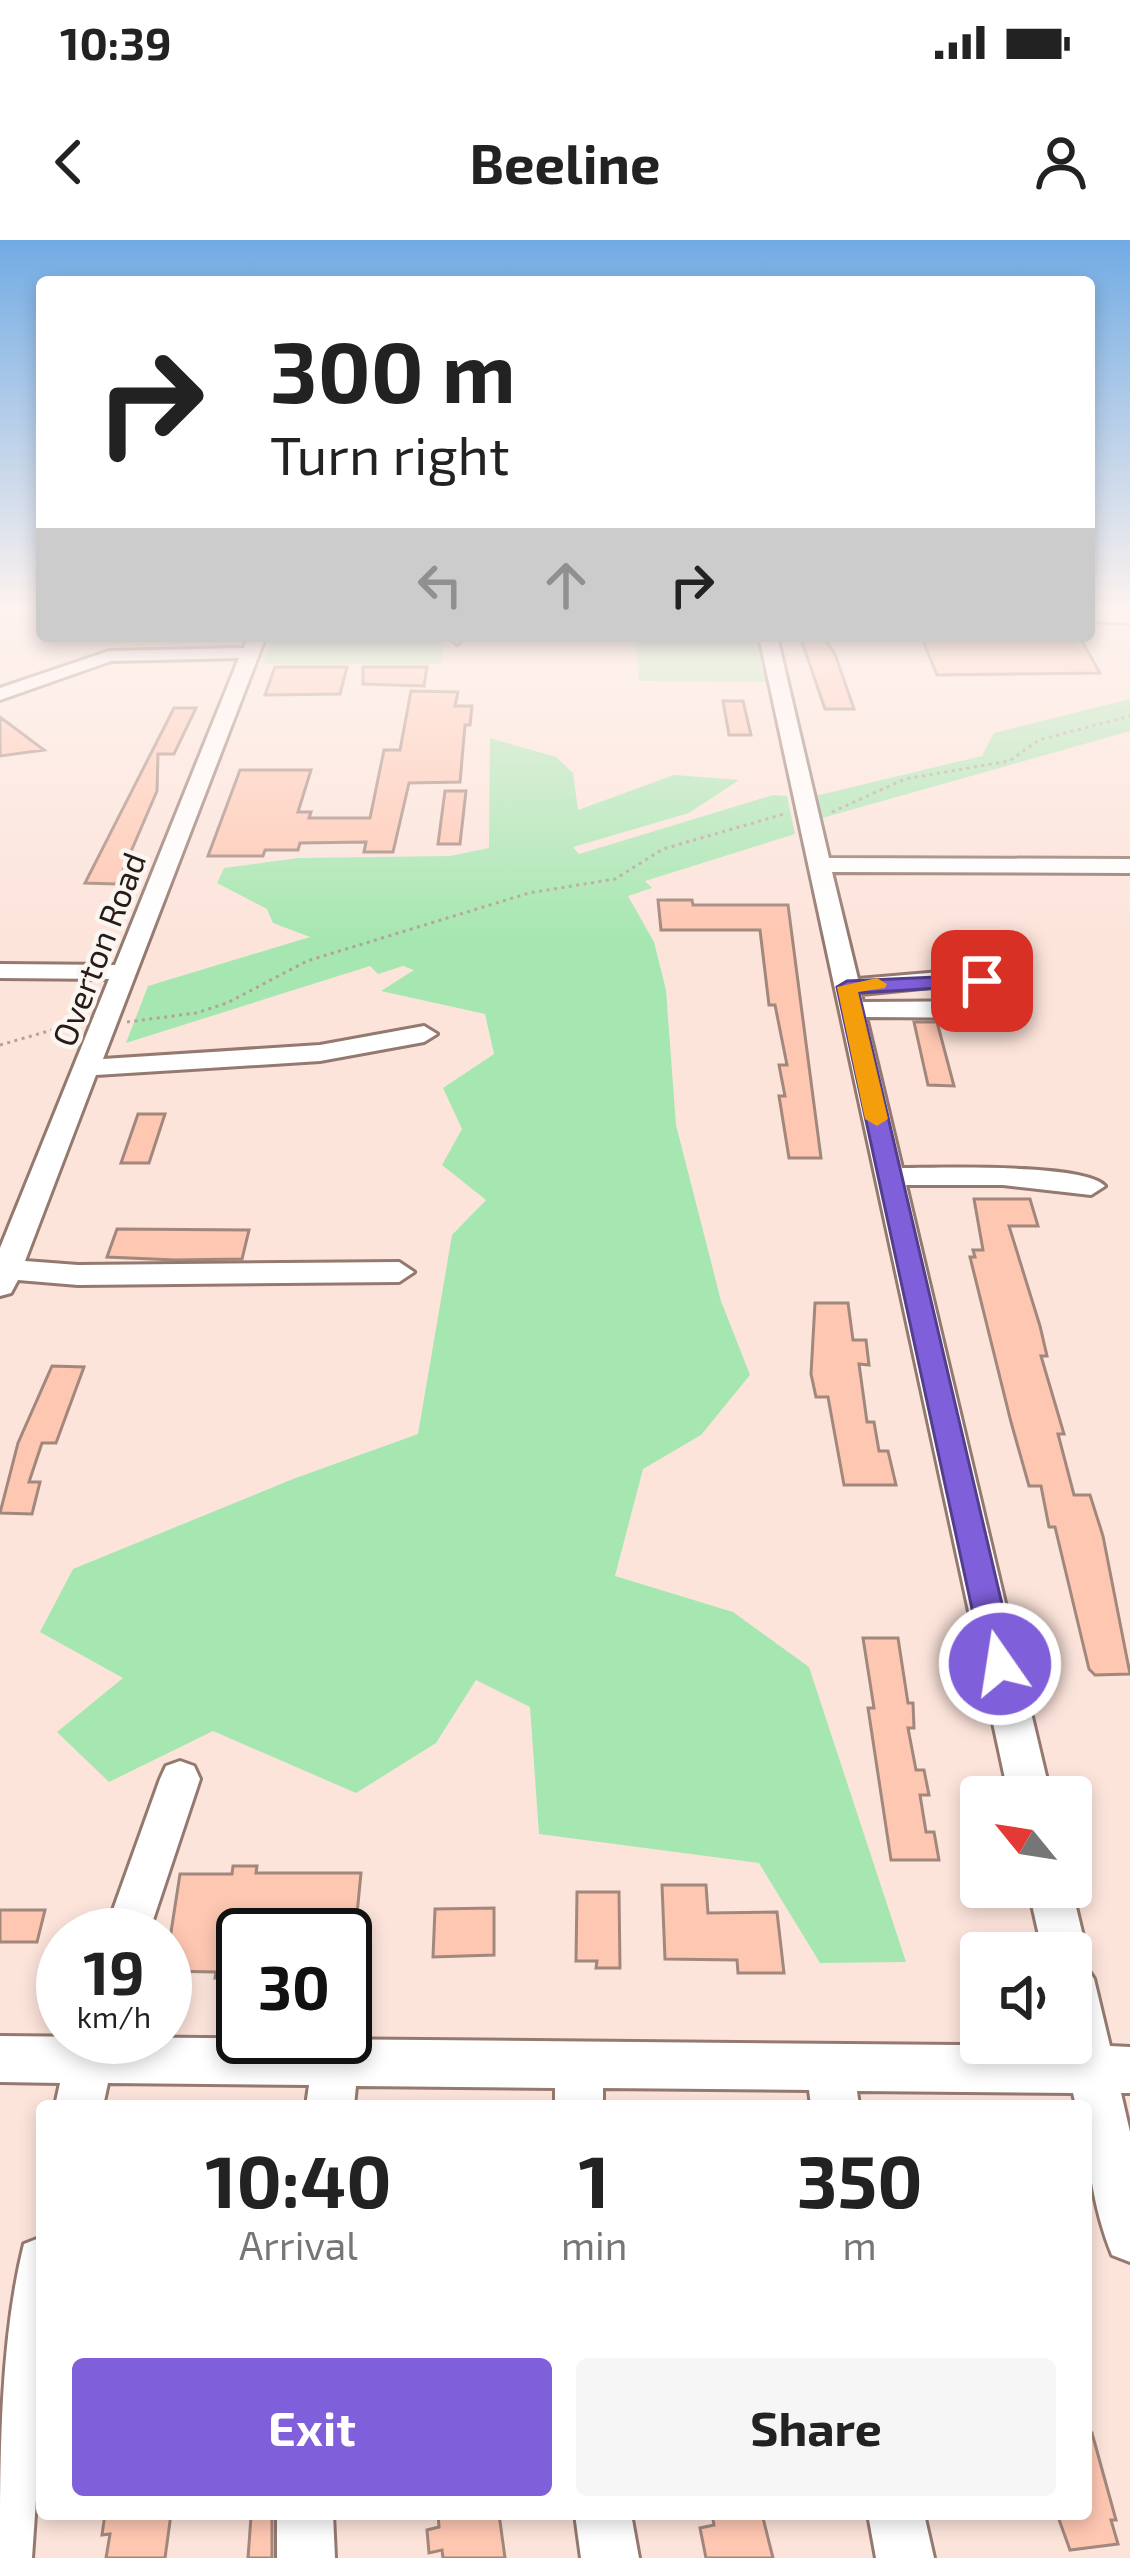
<!DOCTYPE html>
<style>
body{margin:0;font-family:"Exo 2",sans-serif;background:#f6f6f6;color:#222;height:100vh;display:flex;flex-direction:column;font-size:45px;white-space:nowrap}
*{box-sizing:border-box;margin:0}
p{font-size:39px;color:#767676}
.icon{flex:none;width:66px;height:66px;fill:none;stroke:currentColor;stroke-width:2;stroke-linecap:round;stroke-linejoin:round}
.map{position:relative;flex:1;overflow:hidden}
.panel{position:absolute;left:36px;top:1860px;width:1056px;height:420px;display:flex;flex-direction:column;background:#fff;border-radius:12px;box-shadow:0 6px 18px #0003}
.panel>*{flex:none}
.guide{position:absolute;left:36px;top:36px;width:1059px;height:366px;border-radius:12px;box-shadow:0 6px 18px #0003;background:#fff;color:#222;overflow:hidden}
.needle{width:78px;rotate:300deg}
.controls{position:absolute;left:960px;top:1536px;display:grid;gap:24px}
.controls a{display:grid;place-items:center;width:132px;height:132px;border-radius:12px;background:#fff;box-shadow:0 6px 18px #0003;font-size:60px}
.speed{position:absolute;left:36px;top:1668px;display:flex;gap:24px;font-size:60px;font-weight:700;text-align:center}
.speed>*{display:grid;place-content:center;width:156px;height:156px;border-radius:50%;background:#fff;box-shadow:0 6px 18px #0003;line-height:1}
.speed small{font-size:30px;font-weight:400}
.speed .limit{border:6px solid #111;border-radius:18px;background:#fff;color:#111}
.pin{position:absolute;display:grid;place-items:center;width:102px;height:102px;color:#fff;margin:-51px;border-radius:24px;box-shadow:0 6px 18px #0006}
.me{position:absolute;width:132px;margin:-66px;rotate:347deg;stroke-linejoin:round;filter:drop-shadow(0 0 9px #0008)}
.turn{display:flex;align-items:center;gap:42px;height:252px;padding:0 36px;font-size:54px}
.turn .icon{width:156px;height:156px;stroke-width:2.5}
.turn b{display:block;font-size:84px;line-height:102px}
.lanes{display:flex;align-items:center;height:114px;padding:0 36px;background:#0003;justify-content:center;gap:60px;direction:ltr}
.lanes .off{opacity:.35}
.eta{display:flex;justify-content:space-evenly;align-items:center;height:204px;text-align:center}
.eta b{font-size:72px;font-weight:700;line-height:84px}
.action{display:flex;gap:24px;margin-top:auto;padding:24px 36px}
.action a{flex:1;height:138px;border-radius:12px;background:#805fda;color:#fff;font-size:48px;font-weight:700;line-height:138px;text-align:center}
.action a+a{background:#f6f6f6;color:#222}
.status{display:flex;justify-content:space-between;align-items:center;height:84px;padding:0 60px;background:#fff;direction:ltr}
.status svg{height:33px;fill:currentColor}
header{display:flex;justify-content:space-between;align-items:center;height:156px;padding:0 36px;background:#fff;font-size:54px;font-weight:700}
.map>svg:first-child{display:block}
</style>
<div class="status"><b>10:39</b><svg viewBox="0 0 49 12"><path d="M0 12V9h3v3zM5 12V6h3v6zM10 12V3h3v9zM15 12V0h3v12zM26 1h20v11H26zM47 4h2v5h-2z"/></svg></div>
<header><svg class="icon" aria-label="back" viewBox="0 0 24 24"><path d="M15 5l-7 7 7 7"/></svg>Beeline<svg class="icon" aria-label="person" viewBox="0 0 24 24"><circle cx="12" cy="8" r="4"/><path d="M4 21q1-7 8-7t8 7"/></svg></header>
<div class="map">
<svg width="1130" height="2318" viewBox="0 0 1130 2318">
<rect width="100%" height="100%" fill="#fce4db"/>
<path fill="#a6e7b1" d="M273 396H446L441 424H263Z
M635 396H762L771 442 639 441Z
M1130 459V491L815 580 811 557 982 516 994 493Z
M490 498 556 517 573 533 578 570 674 535 739 540 689 573 573 607 579 614 773 555 787 556 795 594 645 641 652 648 628 656 654 702 666 750 676 885 721 1061 750 1135 701 1195 643 1229 615 1336 733 1372 809 1427 906 1722 820 1723 759 1623 539 1594 530 1467 476 1440 436 1503 356 1553 213 1491 109 1542 57 1492 123 1438 40 1392 73 1329 293 1239 418 1194 452 995 486 960 442 925 462 889 443 848 494 814 485 774 381 751 414 730 403 726 378 734 370 726 126 803 148 746 310 697 273 683 267 669 217 643 224 628 298 618 450 616 489 608Z"/>
<path fill="#fec7b2" stroke="#a2877d" stroke-width="3" d="M800 396H823L835 414 854 469H825Z
M921 396H1079L1100 433 937 435Z
M275 427H347L340 454 265 455Z
M363 427H427L424 446 363 444Z
M411 451 458 452 455 466H472L470 485H465L460 542 409 543 393 612H364L366 602 300 603 298 610H265L263 616H208L240 530H311L298 572H311L309 578H370L384 510H400Z
M723 461H743L751 495H729Z
M174 468H196L174 514H158L157 551 120 637 116 644 85 643Z
M0 477 44 510 0 516Z
M445 551H466L460 604H438Z
M658 660H692L693 665H788L821 918H789L779 856H785L779 825H787L775 765H769L760 690H661Z
M914 782H937L954 846 928 845Z
M138 874H165L149 923H121Z
M974 959H1030L1038 986H1009L1040 1086 1047 1116H1041L1064 1194H1058L1074 1255H1090L1103 1296 1130 1434 1095 1435 1089 1429 1055 1287H1049L1041 1246H1029L1011 1182 970 1017H975L973 1010H983Z
M117 989 249 990 242 1019 175 1020 107 1017Z
M815 1063H848L853 1100H866L869 1125 859 1124 867 1182H874L879 1211H888L896 1245H844L828 1157H816L811 1134Z
M52 1126 84 1127 56 1203H42L29 1242H40L32 1274 0 1273 18 1203Z
M863 1398H898L908 1463H913L914 1488H908L916 1530H924L929 1555H920L926 1592H934L939 1620H891L868 1468H874Z
M233 1626H257L256 1633H361L355 1695H243L241 1738H215L216 1732 165 1731 180 1634H232Z
M662 1645H706L708 1673 777 1672 784 1733H738L737 1720 665 1719Z
M577 1652H619L620 1728H596L597 1721H576Z
M494 1668V1715L433 1717 435 1669Z
M0 1670H45L37 1702H0Z
M1092 2193 1116 2280H1111L1118 2304 1070 2310 1057 2274H1086V2194Z
M105 2274H171L165 2318H106L110 2294 102 2295Z
M438 2274H499L505 2318H443L442 2310 429 2313 427 2290 439 2287Z
M712 2274H762L773 2318H706L700 2288 714 2285Z
M272 2276V2318H248L251 2277Z"/>
<g fill="none" stroke-linecap="round" stroke-linejoin="round">
<defs>
<path id="minor" d="M1089 373H1130V383L1089 381Z
M248 396H266L103 819 320 805 424 786 437 794 424 802 320 821 96 835 25 1021 78 1025 399 1022 414 1032 399 1042 78 1045 18 1040 11 1053 0 1056V1008L109 739 0 738V724L115 725 239 418 111 421 0 460V448L109 411 244 408Z
M449 396H467L457 404Z
M759 396H777L829 618 1130 619V633L832 632 858 739 952 731 993 736 1020 746 1026 762 1015 776 1006 778 866 777 902 928C939 928 1084 923 1105 946L1091 955 1003 945H906L1051 1557H1009ZM952 745 1000 755 1001 761 863 762 861 754Z
M180 1521 194 1526 200 1539 148 1695H104L160 1539 166 1526Z
M1071 1646 1087 1713 1083 1722 1094 1739 1110 1806 1130 1807V1853H1121L1130 1892V2022L1112 2015C1093 1968 1086 1916 1086 1866H1076L1073 1853 857 1851 859 1866H811L809 1850 603 1848V1866H555V1848L356 1846 354 1866H306L309 1845 108 1843 103 1866H55L60 1843 0 1842V1796L1063 1806 1071 1803V1713H1043L1028 1647Z
M42 1997V2173L32 2318H0C0 2217 0 2100 24 2004Z
M277 2274H333L335 2318H277Z
M575 2274H631L639 2318H581Z
M868 2274H924L934 2318H876Z"/>
</defs>
<use href="#minor" stroke="#94796f" stroke-width="6"/>
<path stroke="#b4a199" stroke-width="3" stroke-dasharray="3 4.5" stroke-linecap="butt" d="M832 572 905 539 1009 521 1039 500 1130 476
M127 782 196 773 227 763 307 721 529 653 615 639 663 609 784 574
M0 805 80 782"/>
<use href="#minor" fill="#fff" fill-rule="evenodd"/>
</g>
<linearGradient id="sky" x2="0" y2="1"><stop stop-color="#71abe4"/><stop offset="0.53" stop-color="#fef3ef"/><stop offset="1" stop-color="#fef3ef" stop-opacity="0"/></linearGradient>
<rect width="1130" height="698" fill="url(#sky)"/>
<path fill="#805fda" stroke="#533e8e" stroke-width="3" d="M982 735 992 741 989 745 859 753 1016 1424 1011 1433 1000 1437 988 1433 984 1424 837 747 847 741Z"/>
<path fill="#f59e0b" d="M877 738 887 744 885 748 858 752 888 879 877 886 865 879 837 747Z"/>
<g text-anchor="middle" dominant-baseline="central" stroke-width="9" stroke-linejoin="round" paint-order="stroke">
<g font-size="33" fill="#261b17" stroke="#fcf6f3">
<text transform="translate(98 709) rotate(-69)">Overton Road</text>
</g>
</g>
</svg>
<div class="controls">
<a><svg class="needle" viewBox="-14 -14 28 28"><path d="M0-13l5 13h-10z" fill="#e53935"/><path d="M0 13l5-13h-10z" fill="#767676"/></svg></a>
<a><svg class="icon" aria-label="sound" viewBox="0 0 24 24"><path d="M4 9h4l5-4v14l-5-4H4zM17 9q2 3 0 6"/></svg></a>
</div>
<div class="speed"><div>19<small>km/h</small></div><div class="limit">30</div></div>
<div class="pin" style="left:982px;top:741px;background:#d93025"><svg class="icon" aria-label="arrive" viewBox="0 0 24 24"><path d="M6 21V4h12l-3 4 3 4H6"/></svg></div>
<svg class="me" style="left:1000px;top:1424px" viewBox="-20 -20 40 40"><circle r="17" fill="#805fda" stroke="#fff" stroke-width="3"/><path d="M0-11L8 9 0 5-8 9z" fill="#fff"/></svg>
<div class="guide">
<div class="turn"><svg class="icon" aria-label="right" viewBox="0 0 24 24"><path d="M7 20v-9h11M14 6l5 5-5 5"/></svg><div><b>300 m</b>Turn right</div></div>
<div class="lanes"><svg class="icon off" aria-label="left" viewBox="0 0 24 24"><path d="M17 20v-9H6M10 6l-5 5 5 5"/></svg><svg class="icon off" aria-label="ahead" viewBox="0 0 24 24"><path d="M12 20V5M6 11l6-6 6 6"/></svg><svg class="icon" aria-label="right" viewBox="0 0 24 24"><path d="M7 20v-9h11M14 6l5 5-5 5"/></svg></div>
</div>
<section class="panel">
<div class="eta">
<div><b>10:40</b><p>Arrival</p></div>
<div><b>1</b><p>min</p></div>
<div><b>350</b><p>m</p></div>
</div>
<div class="action"><a>Exit</a><a>Share</a></div>
</section>
</div>
